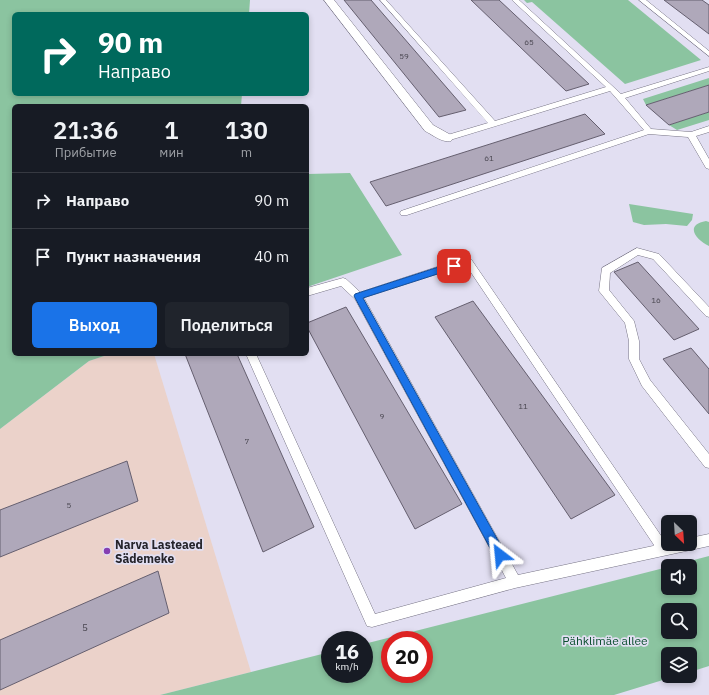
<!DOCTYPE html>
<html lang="ru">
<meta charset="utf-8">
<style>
body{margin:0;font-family:"IBM Plex Sans",sans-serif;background:#20242c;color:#f1f3f6;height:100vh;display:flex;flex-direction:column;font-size:15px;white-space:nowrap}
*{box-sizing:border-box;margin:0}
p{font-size:13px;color:#9ea1a6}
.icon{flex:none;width:22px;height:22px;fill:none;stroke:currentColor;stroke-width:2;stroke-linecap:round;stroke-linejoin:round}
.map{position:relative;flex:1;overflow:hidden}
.side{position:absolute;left:12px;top:104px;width:297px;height:252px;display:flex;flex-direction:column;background:#171b24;border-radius:6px;box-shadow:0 2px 6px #0003}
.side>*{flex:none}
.hud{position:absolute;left:12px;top:12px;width:297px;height:84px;border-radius:6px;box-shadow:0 2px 6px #0003;background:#00695c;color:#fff;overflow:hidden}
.needle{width:26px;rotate:155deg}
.tools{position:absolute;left:661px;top:515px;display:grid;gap:8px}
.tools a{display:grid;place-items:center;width:36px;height:36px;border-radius:6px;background:#171b24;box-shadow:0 2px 6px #0003;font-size:20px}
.speed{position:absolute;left:321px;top:631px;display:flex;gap:8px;font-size:20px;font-weight:700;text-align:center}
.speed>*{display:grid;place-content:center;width:52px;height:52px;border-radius:50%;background:#171b24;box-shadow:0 2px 6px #0003;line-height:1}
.speed small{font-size:10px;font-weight:400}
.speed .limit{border:6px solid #d22;background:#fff;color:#111}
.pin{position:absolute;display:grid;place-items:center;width:34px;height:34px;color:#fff;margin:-17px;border-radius:8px;box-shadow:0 2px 6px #0006}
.me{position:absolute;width:44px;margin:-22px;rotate:331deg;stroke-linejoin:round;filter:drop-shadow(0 0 3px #0008)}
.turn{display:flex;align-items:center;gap:14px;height:84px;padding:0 20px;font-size:18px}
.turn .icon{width:52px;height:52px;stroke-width:2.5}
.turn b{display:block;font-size:28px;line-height:34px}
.eta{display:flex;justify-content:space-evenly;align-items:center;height:68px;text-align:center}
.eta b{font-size:24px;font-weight:600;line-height:28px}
.primary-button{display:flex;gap:8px;margin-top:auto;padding:8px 20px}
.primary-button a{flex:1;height:46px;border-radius:6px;background:#1a73e8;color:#fff;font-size:16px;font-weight:600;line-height:46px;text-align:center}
.primary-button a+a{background:#20242c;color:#f1f3f6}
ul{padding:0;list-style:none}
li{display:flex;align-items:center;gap:12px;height:56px;padding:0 20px;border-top:1px solid #363941}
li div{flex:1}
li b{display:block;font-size:15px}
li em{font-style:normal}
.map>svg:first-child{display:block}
</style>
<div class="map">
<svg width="709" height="695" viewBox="0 0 709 695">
<rect width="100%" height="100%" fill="#e2dff2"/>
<path fill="#ebd2ca" d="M110 354H154L251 672 160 695H0V429L89 361Z"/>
<path fill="#8bc4a0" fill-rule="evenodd" d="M0 0H250L249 14H14V94H242L241 106H14V354H110L89 361 0 429Z
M524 0H628L701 60 625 84 532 2 527 3Z
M709 78V85L646 105 643 99Z
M709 112V120L677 130 669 125Z
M350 173 402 255 307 287V174Z
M629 204 693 214 692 220 687 226 666 224 644 225 633 222Z
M706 221 709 222V246C696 240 684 225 706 221Z
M709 556V666L690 672V654H668V676H676L614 695H160L330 652V674H364V644L668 567V588H690V566H671ZM668 610H690V632H668ZM390 640H424V674H390Z"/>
<path fill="#afa8ba" stroke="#655f6f" d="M344 0H371L466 110 439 117Z
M471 0H499L589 84 566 91Z
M664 0H702L709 5V34Z
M709 85V112L669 125 646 105Z
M585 114 605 134 386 206 370 182Z
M638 262 699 329 674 340 614 272Z
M473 301 615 495 571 519 435 317Z
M346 307 462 504 415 529 307 327V323Z
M691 348 709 369V414L663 359Z
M185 354H237L314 527 263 552Z
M127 461 138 501 0 557V510Z
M158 571 169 613 0 690V640Z"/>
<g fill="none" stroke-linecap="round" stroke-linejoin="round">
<defs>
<path id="service" d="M380 0H386L495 121 606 87 512 0H519L621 94 709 67V71L625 98 651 129 691 132 709 126V132L696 136 709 159V169L706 168 688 137 649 134 407 215H401L400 213 401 211 644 130 610 91 450 140H444V136L488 123Z
M639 0H646L709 51V56Z
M637 248 659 254 709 307V317L706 316 653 259 638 255 610 273 609 290 634 321 639 341V359L650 380 709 454V468L705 467 642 386 629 359V341L625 323 599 291 602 268Z
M468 257 471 259 666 543 690 544V538L709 534V546L515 588 372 627 367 626 246 354H256L375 614 506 578 355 299 341 286 307 296V288L343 278 346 279 360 292ZM466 265 654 545 653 546 518 575 364 298Z"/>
<path id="pedestrian" d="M324 0H334L433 125 451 135 453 138 451 141C442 143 433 135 425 131Z"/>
</defs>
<use href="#service" stroke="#777485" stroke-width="1"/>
<use href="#pedestrian" stroke="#777485" stroke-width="1"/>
<use href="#service" fill="#fff" fill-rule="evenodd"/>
<use href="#pedestrian" fill="#fff" fill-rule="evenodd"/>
</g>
<path fill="#1a73e8" stroke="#114b97" d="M454 262 458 266 456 268 363 298 504 551 505 555 504 559 500 561 496 559 354 296 355 294Z"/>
<circle fill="#853fb2" stroke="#e2dff2" stroke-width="1.5" cx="107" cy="551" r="4"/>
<g text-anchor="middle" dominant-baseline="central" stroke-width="3.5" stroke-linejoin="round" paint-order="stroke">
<g font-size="8" fill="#48454f">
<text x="529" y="42">65</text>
<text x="404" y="56">59</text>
<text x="489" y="158">61</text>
<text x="656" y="300">16</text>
<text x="523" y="406">11</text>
<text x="382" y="416">9</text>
<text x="247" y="441">7</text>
<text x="69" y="505">5</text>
</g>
<g font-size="10" fill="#48454f">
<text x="85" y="627">5</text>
</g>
<g font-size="12" font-weight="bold" fill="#25242b" stroke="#e2dff2" text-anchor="start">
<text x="115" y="544">Narva Lasteaed<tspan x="115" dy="14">Sädemeke</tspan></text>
</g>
<g font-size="12" fill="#094e2d" stroke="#e2dff2">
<text x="605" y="640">Pähklimäe allee</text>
</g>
</g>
</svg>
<div class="tools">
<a><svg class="needle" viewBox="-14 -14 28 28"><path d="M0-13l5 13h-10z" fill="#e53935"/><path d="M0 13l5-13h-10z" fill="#9ea1a6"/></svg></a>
<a><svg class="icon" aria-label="sound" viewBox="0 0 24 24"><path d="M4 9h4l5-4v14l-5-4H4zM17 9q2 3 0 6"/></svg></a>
<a><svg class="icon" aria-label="search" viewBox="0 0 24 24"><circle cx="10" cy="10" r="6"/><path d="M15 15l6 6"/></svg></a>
<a><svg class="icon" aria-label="layers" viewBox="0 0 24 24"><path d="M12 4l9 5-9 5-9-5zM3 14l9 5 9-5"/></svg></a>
</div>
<div class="speed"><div>16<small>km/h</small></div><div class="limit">20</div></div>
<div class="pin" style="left:454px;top:266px;background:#d93025"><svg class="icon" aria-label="arrive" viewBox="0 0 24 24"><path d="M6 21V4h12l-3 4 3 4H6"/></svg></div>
<svg class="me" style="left:500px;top:555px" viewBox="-20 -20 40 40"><path d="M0-17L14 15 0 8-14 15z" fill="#1a73e8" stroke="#fff" stroke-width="4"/></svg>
<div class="hud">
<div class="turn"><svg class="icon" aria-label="right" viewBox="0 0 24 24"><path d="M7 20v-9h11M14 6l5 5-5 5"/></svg><div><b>90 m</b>Направо</div></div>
</div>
<section class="side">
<div class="eta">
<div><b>21:36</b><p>Прибытие</p></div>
<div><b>1</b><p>мин</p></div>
<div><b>130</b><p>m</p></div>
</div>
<ul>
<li><svg class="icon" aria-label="right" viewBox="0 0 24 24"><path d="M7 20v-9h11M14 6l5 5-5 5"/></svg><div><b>Направо</b></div><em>90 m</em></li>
<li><svg class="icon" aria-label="arrive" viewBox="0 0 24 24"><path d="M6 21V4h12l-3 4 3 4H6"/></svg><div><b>Пункт назначения</b></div><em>40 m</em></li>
</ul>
<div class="primary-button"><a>Выход</a><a>Поделиться</a></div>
</section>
</div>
